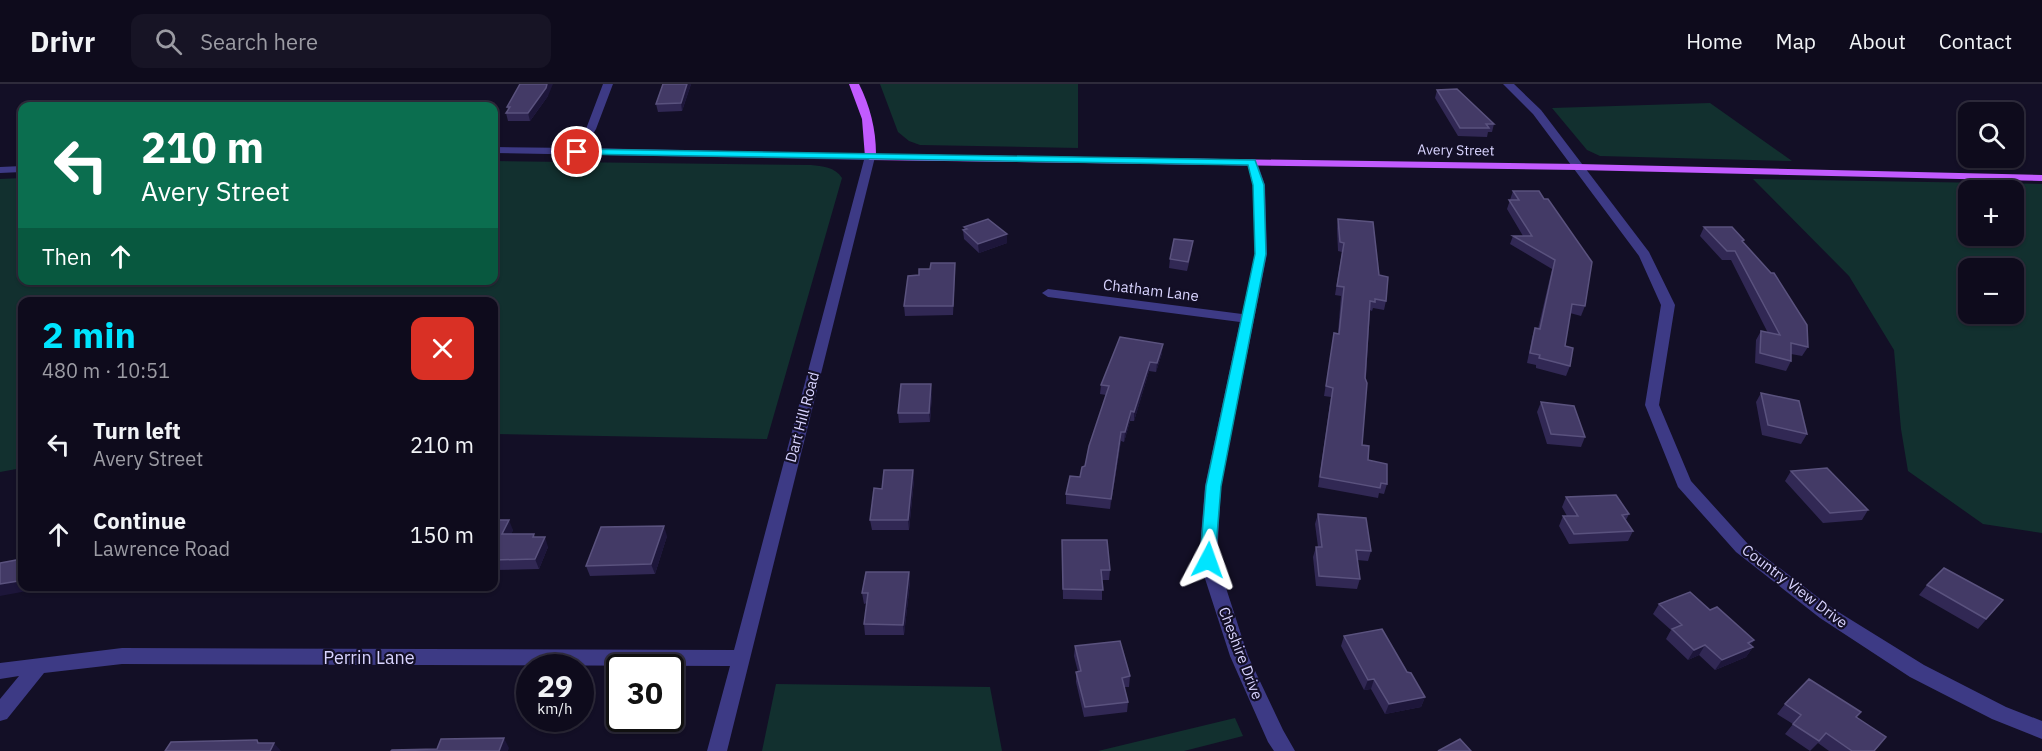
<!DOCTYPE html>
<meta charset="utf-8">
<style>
body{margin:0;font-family:"IBM Plex Sans",sans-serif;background:#171425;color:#f1f3f6;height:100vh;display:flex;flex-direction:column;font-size:22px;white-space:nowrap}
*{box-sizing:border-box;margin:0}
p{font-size:20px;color:#9b9ba3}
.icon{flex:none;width:33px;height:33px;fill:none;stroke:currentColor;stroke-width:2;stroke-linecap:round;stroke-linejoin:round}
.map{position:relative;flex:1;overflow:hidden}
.panel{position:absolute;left:18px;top:213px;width:480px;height:294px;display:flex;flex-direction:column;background:#0e0b1c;border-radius:12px;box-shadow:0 2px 4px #0004,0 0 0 2px #2e2b3b}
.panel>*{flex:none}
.hud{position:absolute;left:18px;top:18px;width:480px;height:183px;border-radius:12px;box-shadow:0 2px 4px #0004,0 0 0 2px #2e2b3b;background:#0b6e4f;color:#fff;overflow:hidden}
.fabs{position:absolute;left:1958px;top:18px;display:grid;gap:12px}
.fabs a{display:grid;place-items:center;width:66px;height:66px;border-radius:12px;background:#0e0b1c;box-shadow:0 2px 4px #0004,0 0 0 2px #2e2b3b;font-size:30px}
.speed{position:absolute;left:516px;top:570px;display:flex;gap:12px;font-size:30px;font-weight:700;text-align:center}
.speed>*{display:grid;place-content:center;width:78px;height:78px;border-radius:50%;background:#0e0b1c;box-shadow:0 2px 4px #0004,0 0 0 2px #2e2b3b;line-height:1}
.speed small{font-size:15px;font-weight:400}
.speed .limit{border:3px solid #111;border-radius:9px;background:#fff;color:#111}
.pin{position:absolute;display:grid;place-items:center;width:51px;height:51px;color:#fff;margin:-26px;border:3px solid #fff;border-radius:50%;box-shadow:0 2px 6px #0007}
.me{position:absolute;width:66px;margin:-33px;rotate:4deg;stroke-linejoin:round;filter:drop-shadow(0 0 4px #0008)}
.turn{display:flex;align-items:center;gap:21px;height:126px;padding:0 24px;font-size:27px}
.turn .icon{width:78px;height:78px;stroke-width:2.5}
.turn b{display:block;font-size:42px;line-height:51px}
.then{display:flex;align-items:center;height:57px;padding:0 24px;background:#0003;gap:12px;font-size:22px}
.round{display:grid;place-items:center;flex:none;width:63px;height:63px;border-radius:12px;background:#171425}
.overview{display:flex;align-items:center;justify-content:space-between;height:102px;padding:0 24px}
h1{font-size:36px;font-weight:800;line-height:45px;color:#00e5ff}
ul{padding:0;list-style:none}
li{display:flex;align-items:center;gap:18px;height:90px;padding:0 24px}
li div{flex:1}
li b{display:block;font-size:22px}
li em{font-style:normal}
header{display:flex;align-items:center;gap:36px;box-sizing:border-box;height:84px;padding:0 30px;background:#0e0b1c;border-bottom:2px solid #2e2b3b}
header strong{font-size:28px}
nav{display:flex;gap:33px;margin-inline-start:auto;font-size:21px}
.search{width:420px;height:54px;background:#171425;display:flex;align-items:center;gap:15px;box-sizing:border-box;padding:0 21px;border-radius:12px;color:#9b9ba3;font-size:22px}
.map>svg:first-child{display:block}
</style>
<header>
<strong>Drivr</strong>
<div class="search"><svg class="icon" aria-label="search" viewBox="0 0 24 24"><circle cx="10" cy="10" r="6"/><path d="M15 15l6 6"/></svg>Search here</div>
<nav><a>Home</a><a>Map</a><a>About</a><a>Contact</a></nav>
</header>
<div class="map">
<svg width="2042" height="667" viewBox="0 0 2042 667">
<rect width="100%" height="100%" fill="#130f26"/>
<path fill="#12302f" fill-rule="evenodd" d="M880 0H1078V64L920 61 909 57 898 48Z
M1710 19 1792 77 1600 72 1587 66 1552 24Z
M494 77 811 81C822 82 835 83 842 94L767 355 494 350V218H22V384L0 388V95L22 94V196H494Z
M1753 95 2042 100V449L1983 440 1908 387 1901 345 1894 266 1849 192ZM1968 106H2013V152H1968ZM1968 184H2013V230H1968Z
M776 600 990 603 1002 667H762Z
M1235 634 1243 652 1184 667H1098Z"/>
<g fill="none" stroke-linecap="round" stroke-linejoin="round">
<path fill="#3d3a85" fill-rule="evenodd" d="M603 0H613L596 45 584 64 870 70 875 73 727 667H707L730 582 122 580 44 589 7 635 0 637V615L19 592 0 595V579L122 564 734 566 864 76 494 69V63L574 64 586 45Z
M1503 0H1514L1541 26 1649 168 1675 221 1659 321 1691 397 1748 460 1832 524 1924 581 2006 623 2042 637V655L1992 635 1910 593 1820 534 1736 468 1678 403 1645 321 1661 221 1639 172 1533 30Z
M1252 75 1257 78 1265 101 1267 170 1221 402 1217 476 1248 572 1283 646 1295 667H1274L1268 658 1230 572 1199 476 1205 402 1240 238 1048 213 1042 209 1048 205 1242 230 1255 170 1253 101 1247 78Z
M22 82V88L0 89V83Z"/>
<path fill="#c25bff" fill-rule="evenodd" d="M849 0H859C870 22 876 45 876 70L1579 80 2042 91V97L1579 86 870 76 865 73 862 35Z"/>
</g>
<path fill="#312854" d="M691 0 682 27 658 28 656 20Z
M1437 6 1494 40 1492 48H1488L1487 53 1458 52 1435 14Z
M548 12 530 37H508L506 29 508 26 507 23Z
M1513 107 1585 222 1581 232 1570 229 1565 262 1570 282 1566 292 1536 284V281L1527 279 1532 254 1535 244 1538 245 1552 185 1510 160 1513 152H1523L1507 125Z
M1338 135 1379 191 1386 217 1384 226 1373 224 1372 227 1370 226 1362 361 1368 376 1387 400 1384 410 1379 409 1378 414 1318 403 1331 313 1324 312 1334 249H1338L1341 212 1335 211 1342 168 1338 167 1337 144Z
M964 143 1007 150V159L979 169 964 155 963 146H964Z
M1704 143 1742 158 1808 263 1802 272 1791 270V277L1786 287 1755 279 1756 256 1761 247 1768 249 1731 176H1722L1700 152Z
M1192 166 1187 187 1169 184 1170 175Z
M955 188 953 231 905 232 904 222 919 191Z
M1162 269 1156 288 1149 287 1134 337H1130L1124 358 1121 357 1110 425 1066 420V410L1080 393 1085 382 1106 311 1100 310 1101 301Z
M1761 309 1807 350 1801 360 1762 351 1756 318Z
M932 310 930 338 899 339 898 329Z
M1541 318 1585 353 1581 363 1547 360 1537 328Z
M913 386 914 396 909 446H872L870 436Z
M1791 387 1868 426 1862 436 1823 439 1785 397Z
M1566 413 1629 430 1626 436 1633 447 1628 457 1569 460 1559 442 1563 432H1567L1562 423Z
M1318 430 1371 467 1368 477 1357 476 1360 495 1357 505 1316 502 1313 473 1316 463H1318L1315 440Z
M494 436 513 446 511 450 536 453 548 463 539 485 494 486Z
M667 452 655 490 590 492 586 482Z
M1062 456 1110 486 1109 496H1102V516L1063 515Z
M909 488 910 498 904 551H865L864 540 867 519 864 520 862 509Z
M1927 501 2003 516 1978 545 1919 511Z
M1659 520 1710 526 1754 556 1751 561 1753 563 1746 573 1715 586 1699 571 1688 576 1666 555 1671 546 1653 530Z
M1344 552 1407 588 1425 613 1421 623 1385 630 1371 605 1364 606 1341 562Z
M1075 562 1130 592 1129 603H1124L1128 618 1127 628 1084 633 1076 598V588H1078L1074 572Z
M1785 620 1857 633 1874 667H1829L1818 659 1810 667 1785 650 1793 640 1777 630Z"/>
<path fill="#1d163a" d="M547 0H553L548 12 530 37 528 29Z
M687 0H691L682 27 681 19Z
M1007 150V159L979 169 978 160Z
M1163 260 1162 269 1156 288 1157 279Z
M1150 278 1149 287 1134 337V328Z
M931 300 932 310 930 338 929 329Z
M1131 327 1130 337 1124 358 1125 348Z
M1121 348V357L1110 425 1111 415Z
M913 386 914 396 909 446 908 436Z
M509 436 513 446 507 460 502 450Z
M664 442 667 452 655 490 651 480Z
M545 453 548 463 539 485 535 475Z
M909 488 910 498 904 551 903 541Z
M22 489V502H29L27 507 0 512V500Z
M1754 556 1749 565 1753 563 1746 573 1715 586 1722 576 1748 559Z
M1705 561 1699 571 1688 576 1694 566Z
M1374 595 1371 605 1364 606 1368 596Z
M1425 613 1421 623 1385 630 1389 620Z
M504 654 509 664 508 667H499Z
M274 659 281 667H270Z"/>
<path fill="#433a66" stroke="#5a527e" stroke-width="1.5" d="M520 0H547L546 4 528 29H506L510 23H507Z
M663 0H687L681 19 656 20Z
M1457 5 1494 40H1486L1489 44H1460L1437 6Z
M1513 107H1539L1544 115H1548L1592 178 1585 222 1572 220 1565 262 1573 264 1570 282 1539 274 1540 271 1530 269 1535 244 1540 245 1555 176 1513 152H1532L1509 116H1519Z
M988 135 1007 150 978 160 963 146 967 145 964 143Z
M1338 135 1373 138 1379 191 1388 193 1386 217 1375 215V218L1370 217 1365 294 1367 299 1362 361 1369 362 1368 376 1387 380V400L1381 399 1380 404 1320 393 1333 304 1326 302 1334 249 1339 250 1344 203 1337 202 1344 159 1340 158Z
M1704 143H1732L1744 156 1742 157 1771 189H1774L1807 241 1808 263 1791 259V277L1760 269 1761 247 1780 251 1735 167H1727Z
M1174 155 1193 157 1188 178 1170 175Z
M931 179H955L953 222H904L908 192 919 191V185H930Z
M1120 253 1163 260 1157 279 1150 278 1134 328 1131 327 1125 348H1121L1111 415 1066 410 1070 392 1080 393 1082 383 1085 382 1089 362 1109 302 1101 301Z
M901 300H931L929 329H898Z
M1761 309 1799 317 1807 350 1768 341Z
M1541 318 1574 322 1585 353 1551 350Z
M1827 384 1868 426 1830 429 1791 387Z
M884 386H913L908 436H870L874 404 882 405Z
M1616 411 1629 430 1622 431 1633 447 1574 450 1563 432H1578L1566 413Z
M1318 430 1366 434 1371 467 1356 466 1360 495 1319 492 1316 463H1322Z
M494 436H509L502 450H534L533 453H545L535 475 494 476Z
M664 442 651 480 586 482 601 443Z
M1062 456H1107L1110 486H1101L1103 506 1063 505Z
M22 475V489L18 497 0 500V479Z
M1944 484 2003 516 1986 535 1927 501Z
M866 488H909L903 541 864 540 868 509H862Z
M1690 508 1710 526 1717 523 1754 556 1748 559 1753 563 1722 576 1705 561 1694 566 1672 545 1682 541 1659 520Z
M1382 545 1407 588 1411 589 1425 613 1389 620 1374 595 1368 596 1344 552Z
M1120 557 1130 592 1122 594 1128 618 1085 623 1076 588 1081 587 1075 562Z
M1809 595 1861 628 1856 633 1886 653 1874 667H1852L1826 649 1819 657 1793 640 1801 631 1785 620Z
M504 654 499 667H391L392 666 437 665 441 655Z
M1460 655 1471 667H1438Z
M257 656 258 659H274L270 667H165L171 658Z"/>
<path fill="#00e5ff" stroke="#0095a6" stroke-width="1.5" d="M577 65 1255 76 1264 101 1266 170 1221 402 1215 476 1213 480H1202L1200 476 1206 402 1255 170 1253 101 1248 81 574 70V66Z"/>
<g text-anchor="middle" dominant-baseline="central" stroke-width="4.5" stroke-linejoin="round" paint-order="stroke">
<g font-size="14" fill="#d9d4ff" stroke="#130f26">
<text transform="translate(1456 66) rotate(1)">Avery Street</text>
</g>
<g font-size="15" fill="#d9d4ff" stroke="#130f26">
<text transform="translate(1151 206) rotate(7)">Chatham Lane</text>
<text transform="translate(802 333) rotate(-75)">Dart Hill Road</text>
<text transform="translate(1795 502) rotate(37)">Country View Drive</text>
<text transform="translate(1241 569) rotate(69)">Cheshire Drive</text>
</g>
<g font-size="18" fill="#d9d4ff" stroke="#130f26">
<text x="369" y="573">Perrin Lane</text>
</g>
</g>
</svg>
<div class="fabs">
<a><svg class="icon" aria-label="search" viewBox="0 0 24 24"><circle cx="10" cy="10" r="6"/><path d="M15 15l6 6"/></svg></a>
<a>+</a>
<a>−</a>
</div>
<div class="speed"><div>29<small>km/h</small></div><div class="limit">30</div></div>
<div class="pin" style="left:577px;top:68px;background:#d93025"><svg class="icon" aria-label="arrive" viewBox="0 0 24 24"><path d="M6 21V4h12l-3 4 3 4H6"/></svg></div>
<svg class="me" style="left:1208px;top:476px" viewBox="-20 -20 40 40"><path d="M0-17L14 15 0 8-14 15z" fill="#00e5ff" stroke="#fff" stroke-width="4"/></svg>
<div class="hud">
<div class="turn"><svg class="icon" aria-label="left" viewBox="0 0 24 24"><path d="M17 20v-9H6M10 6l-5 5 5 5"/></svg><div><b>210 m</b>Avery Street</div></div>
<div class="then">Then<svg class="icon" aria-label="ahead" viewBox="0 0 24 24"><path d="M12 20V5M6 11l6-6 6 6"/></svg></div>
</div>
<section class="panel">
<div class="overview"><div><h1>2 min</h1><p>480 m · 10:51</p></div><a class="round" style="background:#d93025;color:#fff"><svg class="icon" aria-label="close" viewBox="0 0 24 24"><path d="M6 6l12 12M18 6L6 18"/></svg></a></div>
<ul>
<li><svg class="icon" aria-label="left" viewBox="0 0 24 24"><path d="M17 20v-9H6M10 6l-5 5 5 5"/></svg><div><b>Turn left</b><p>Avery Street</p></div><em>210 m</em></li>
<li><svg class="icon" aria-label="ahead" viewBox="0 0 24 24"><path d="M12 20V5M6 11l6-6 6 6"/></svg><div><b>Continue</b><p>Lawrence Road</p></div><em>150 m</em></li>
</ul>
</section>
</div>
